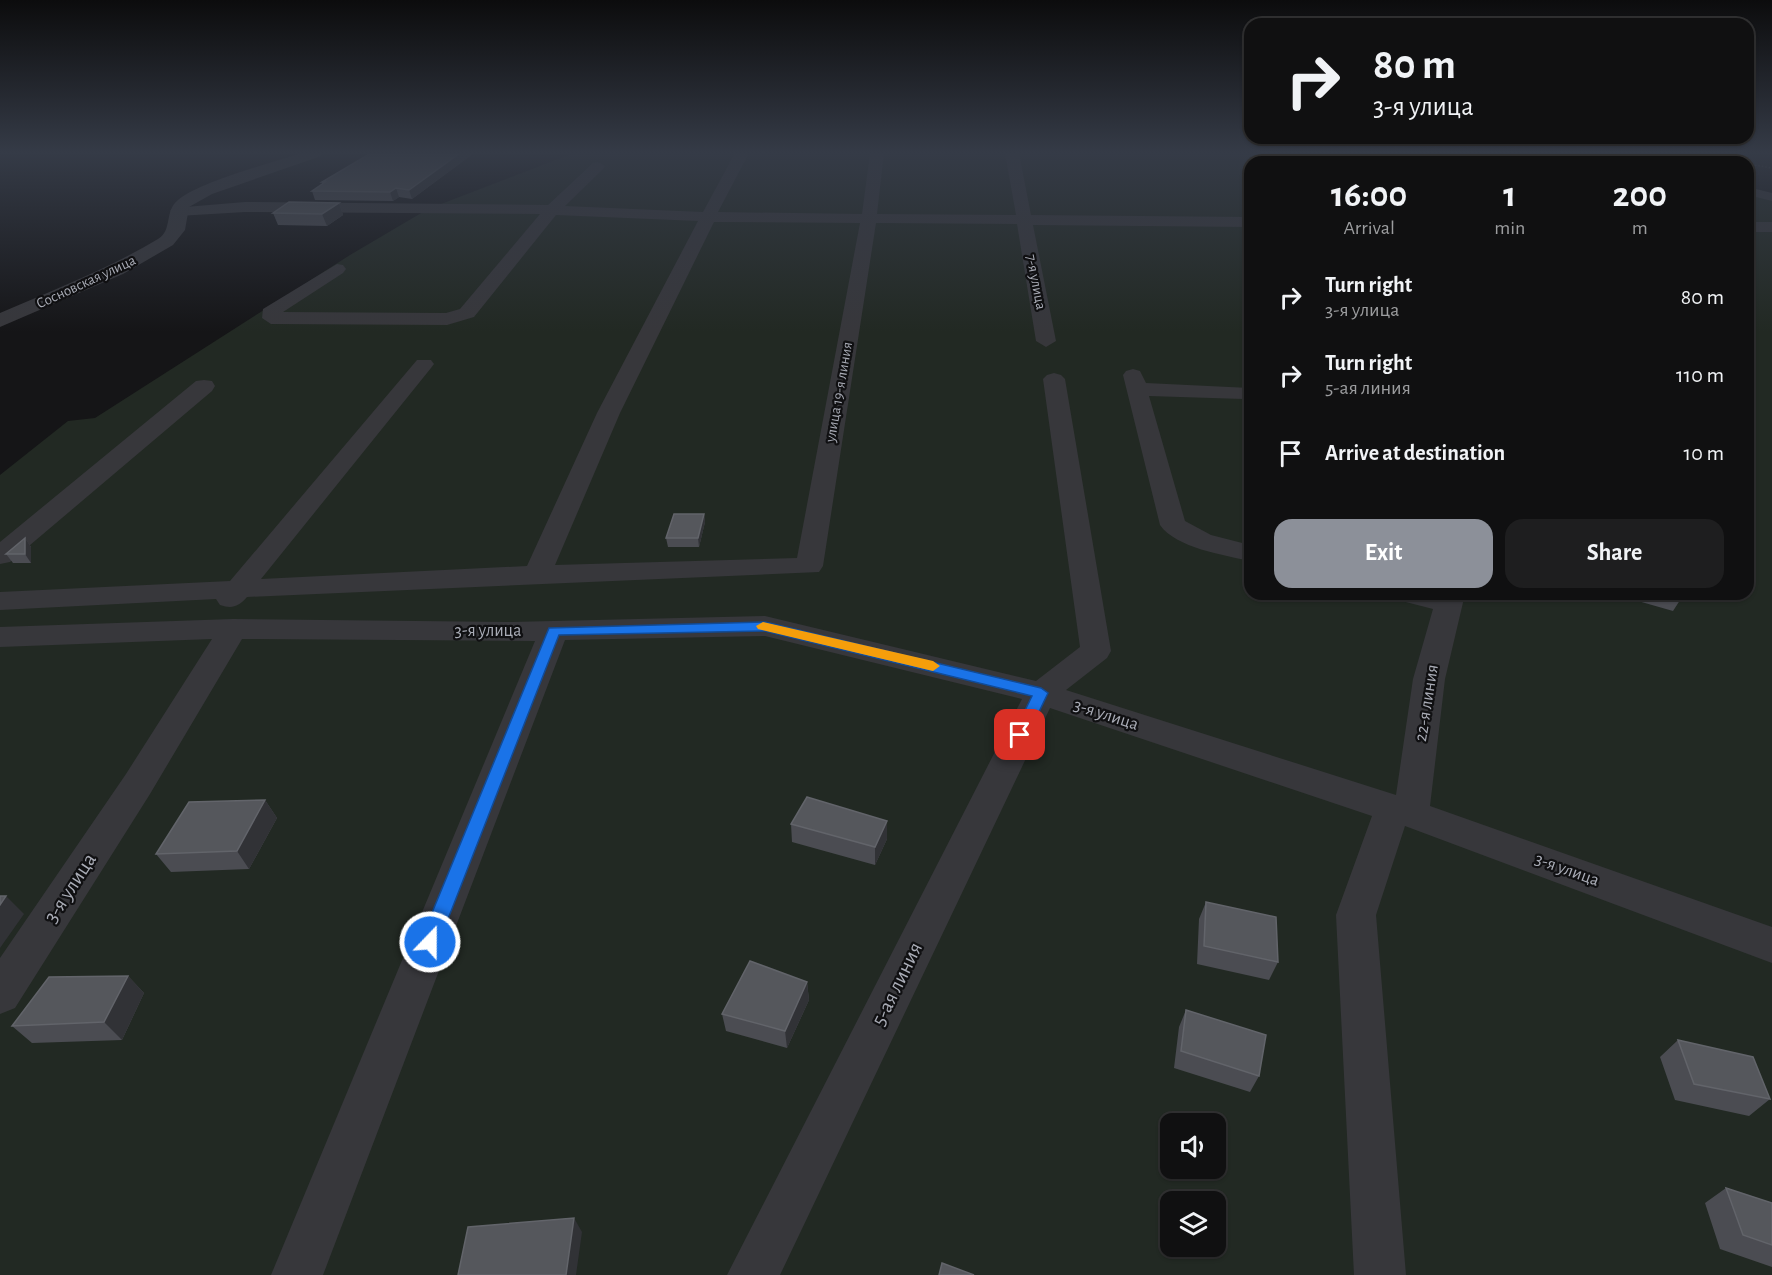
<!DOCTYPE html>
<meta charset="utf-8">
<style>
body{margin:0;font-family:"Alegreya Sans",sans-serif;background:#1e1e1f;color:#f1f3f6;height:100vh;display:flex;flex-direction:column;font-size:22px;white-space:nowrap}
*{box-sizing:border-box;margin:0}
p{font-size:20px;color:#9c9d9f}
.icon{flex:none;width:33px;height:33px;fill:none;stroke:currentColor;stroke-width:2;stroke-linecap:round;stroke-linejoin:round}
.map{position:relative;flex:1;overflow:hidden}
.details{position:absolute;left:1244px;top:156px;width:510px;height:444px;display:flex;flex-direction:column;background:#101011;border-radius:18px;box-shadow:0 2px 4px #0004,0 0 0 2px #303031}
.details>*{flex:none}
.top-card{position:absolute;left:1244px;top:18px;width:510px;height:126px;border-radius:18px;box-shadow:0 2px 4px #0004,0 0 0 2px #303031;background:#101011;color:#f1f3f6;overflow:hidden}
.buttons{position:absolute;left:1160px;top:1113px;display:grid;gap:12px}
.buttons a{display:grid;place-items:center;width:66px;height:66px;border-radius:12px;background:#101011;box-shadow:0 2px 4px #0004,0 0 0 2px #303031;font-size:30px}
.pin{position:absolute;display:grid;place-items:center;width:51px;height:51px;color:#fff;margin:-26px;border-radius:12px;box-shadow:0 3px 9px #0006}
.me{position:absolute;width:66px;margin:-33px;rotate:22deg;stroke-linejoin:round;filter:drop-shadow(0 0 4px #0008)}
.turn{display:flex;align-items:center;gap:21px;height:126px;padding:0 30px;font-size:27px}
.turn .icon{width:78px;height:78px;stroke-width:2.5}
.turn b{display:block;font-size:42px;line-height:51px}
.eta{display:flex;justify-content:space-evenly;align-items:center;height:102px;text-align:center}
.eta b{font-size:36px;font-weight:600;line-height:42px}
.action{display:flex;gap:12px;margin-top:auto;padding:12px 30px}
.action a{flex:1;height:69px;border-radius:18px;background:#8c9099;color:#fff;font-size:24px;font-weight:600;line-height:69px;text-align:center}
.action a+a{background:#1e1e1f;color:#f1f3f6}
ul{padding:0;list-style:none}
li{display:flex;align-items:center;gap:18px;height:78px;padding:0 30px}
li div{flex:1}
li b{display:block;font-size:22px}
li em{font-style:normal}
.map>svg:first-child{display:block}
</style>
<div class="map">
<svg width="1772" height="1275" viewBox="0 0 1772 1275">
<rect width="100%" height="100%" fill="#151517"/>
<path fill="#222923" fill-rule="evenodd" d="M574 153H1317L1490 162H1250V594H1748V190L1772 197V1275H0V475L68 421 95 418 350 255 428 209ZM1170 1124H1215V1168H1170ZM1170 1202H1215V1246H1170Z
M1505 153H1606L1641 162H1543Z"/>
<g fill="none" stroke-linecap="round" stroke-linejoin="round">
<path stroke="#3d3e42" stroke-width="1.5" stroke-dasharray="1.5 2" stroke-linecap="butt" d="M1688 153 1735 162
M1748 164 1772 168"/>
<path fill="#37373b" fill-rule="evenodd" d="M735 153H749L718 212 862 214 870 153H884L877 214 1016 215 1005 153H1019L1031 215 1250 217V227L1033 225 1056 341 1046 347 1036 341 1017 224 876 223 823 566 819 572 247 597C238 607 232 609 220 605L216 599 0 610V592L230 581 417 360H431L434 364 431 368 261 579 527 566 597 413 698 221 556 215 474 317 447 325 271 324 262 318 263 309 337 264 343 265 346 269 343 273 283 312 446 313 460 309 540 214 245 212 178 216 170 211 173 208 245 202 548 205 593 163 598 162 605 166 603 169 565 206 703 212ZM714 222 860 223 797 558 555 565 620 413Z
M1601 153H1623L1648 162H1626Z
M1748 187 1772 193V201L1748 195Z
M1748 222H1772V232H1748Z
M1133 369 1140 371 1146 383 1250 388V398L1243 399 1149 396 1185 521 1211 535 1250 545V561C1224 555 1176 548 1160 525L1123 375 1126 371Z
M1054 373 1061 375 1065 379 1111 651 1107 658 1066 690 1396 795 1413 679 1433 609 1398 600 1394 594H1465L1445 679 1430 806 1772 927V963L1405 826 1376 915 1406 1275H1354L1336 915 1372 816 1050 708 780 1275H727L1022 699 765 636 565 640 323 1275H271L535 641 242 639 150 794 15 1008 0 1014V958L126 774 212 639 0 647V627L233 619 511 622 765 616 1036 681 1080 647 1043 379 1047 375Z
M204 380 212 381 215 386 212 391 10 562 0 564V542L196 381Z"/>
<path fill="#37373b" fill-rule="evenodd" d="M302 153H323L321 156 212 194 189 207 185 230 173 245 123 274 0 327V313C53 290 108 269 158 239 173 230 164 211 178 200 201 181 271 163 302 153Z"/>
</g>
<path fill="#4b4c52" d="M371 153H474L412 199 399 197 393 201 315 200 312 191 322 184V182Z
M339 203 343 215 327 226 278 225 273 213Z
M704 514 705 522 699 547H668L666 538Z
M25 538 31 547V563H13L6 554Z
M1640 594H1684L1673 611 1638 601Z
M265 800 277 818 249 869 171 872 156 854Z
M887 821V839L875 865 792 842 791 824Z
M1206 902 1278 962 1269 980 1197 964 1199 919Z
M128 976 144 993 122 1040 32 1043 12 1026Z
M807 982 809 1000 787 1048 726 1031 722 1014Z
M1186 1010 1259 1076 1250 1092 1174 1068 1179 1027Z
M1678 1040 1770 1099 1749 1116 1675 1100 1660 1057Z
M1726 1188 1772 1203V1267L1720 1249 1705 1203Z"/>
<path fill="#313236" d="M460 153H474L412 199 409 190Z
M396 188 399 197 393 201 390 192Z
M339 203 343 215 327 226 322 214Z
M704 514 705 522 699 547 698 538Z
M25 538 31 547V563L25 554Z
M265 800 277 818 249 869 237 851Z
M887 821V839L875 865V847Z
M6 896 24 914 0 948V905Z
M128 976 144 993 122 1040 104 1022Z
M807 982 809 1000 787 1048 785 1031Z
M574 1218 582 1232 576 1275H566Z"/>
<path fill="#55575c" stroke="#62646a" stroke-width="1.5" d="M371 153H460L409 190 396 188 390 192 312 191 325 182H322Z
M289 202 339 203 322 214 273 213Z
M674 514H704L698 538H666Z
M25 538V554H6Z
M807 797 887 821 875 847 791 824Z
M265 800 237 851 156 854 189 802Z
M0 896H6L0 905Z
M1206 902 1276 917 1278 962 1204 946Z
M750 961 807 982 785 1031 722 1014Z
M128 976 104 1022 12 1026 49 977Z
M1186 1010 1266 1035 1259 1076 1181 1051Z
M1678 1040 1753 1057 1770 1099 1694 1084Z
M1726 1188 1772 1203V1245L1743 1235Z
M574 1218 566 1275H458L468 1227Z
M942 1263 974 1275H939Z"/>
<linearGradient id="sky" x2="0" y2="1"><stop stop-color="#0c0c0d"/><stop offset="0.46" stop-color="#353b47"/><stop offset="1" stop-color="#353b47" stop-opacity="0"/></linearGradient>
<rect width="1772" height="332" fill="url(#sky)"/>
<path fill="#1a73e8" stroke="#114b97" stroke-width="1.5" d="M765 622 1041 688 1048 693 1026 739 1020 740 1013 735 1032 696 765 631 559 635 439 942 436 948 430 950 423 948 420 942 549 628Z"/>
<path fill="#f59e0b" d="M763 622 933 661 940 666 933 671 758 629 756 626Z"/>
<g text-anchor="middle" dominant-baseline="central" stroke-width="4.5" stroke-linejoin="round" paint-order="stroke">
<g font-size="15" fill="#a9acb6" stroke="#101012">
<text transform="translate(86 282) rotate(-25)">Сосновская улица</text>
<text transform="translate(1036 282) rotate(79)">7-я улица</text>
<text transform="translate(839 392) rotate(-80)">улица 19-я линия</text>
</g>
<g font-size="18" fill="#a9acb6" stroke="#101012">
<text x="488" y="631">3-я улица</text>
<text transform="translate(1427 703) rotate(-81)">22-я линия</text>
<text transform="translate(1106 715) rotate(18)">3-я улица</text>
<text transform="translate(1567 870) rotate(20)">3-я улица</text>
</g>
<g font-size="21" fill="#a9acb6" stroke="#101012">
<text transform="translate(70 888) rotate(-57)">3-я улица</text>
<text transform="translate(897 984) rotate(-64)">5-ая линия</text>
</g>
</g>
</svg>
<div class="buttons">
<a><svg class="icon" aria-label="sound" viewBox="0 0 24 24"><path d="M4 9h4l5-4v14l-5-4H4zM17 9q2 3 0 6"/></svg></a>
<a><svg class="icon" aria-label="layers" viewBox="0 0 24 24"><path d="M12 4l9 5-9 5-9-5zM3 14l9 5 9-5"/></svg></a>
</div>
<div class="pin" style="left:1020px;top:735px;background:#d93025"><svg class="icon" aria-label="arrive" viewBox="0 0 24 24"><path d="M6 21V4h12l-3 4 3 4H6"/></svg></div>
<svg class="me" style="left:430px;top:942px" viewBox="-20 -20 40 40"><circle r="17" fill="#1a73e8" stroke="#fff" stroke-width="3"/><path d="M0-11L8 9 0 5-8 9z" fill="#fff"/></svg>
<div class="top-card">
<div class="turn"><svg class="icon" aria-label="right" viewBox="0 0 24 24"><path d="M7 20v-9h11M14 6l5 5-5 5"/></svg><div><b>80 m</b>3-я улица</div></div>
</div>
<section class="details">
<div class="eta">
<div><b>16:00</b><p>Arrival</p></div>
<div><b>1</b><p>min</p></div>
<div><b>200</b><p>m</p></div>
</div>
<ul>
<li><svg class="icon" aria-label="right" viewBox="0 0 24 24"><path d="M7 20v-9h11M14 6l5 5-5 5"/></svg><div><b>Turn right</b><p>3-я улица</p></div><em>80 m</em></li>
<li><svg class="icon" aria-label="right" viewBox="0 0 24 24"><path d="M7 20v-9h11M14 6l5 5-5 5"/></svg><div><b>Turn right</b><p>5-ая линия</p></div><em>110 m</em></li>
<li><svg class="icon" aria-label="arrive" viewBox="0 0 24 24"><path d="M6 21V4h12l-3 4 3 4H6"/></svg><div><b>Arrive at destination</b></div><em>10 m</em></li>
</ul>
<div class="action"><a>Exit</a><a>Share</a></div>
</section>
</div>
